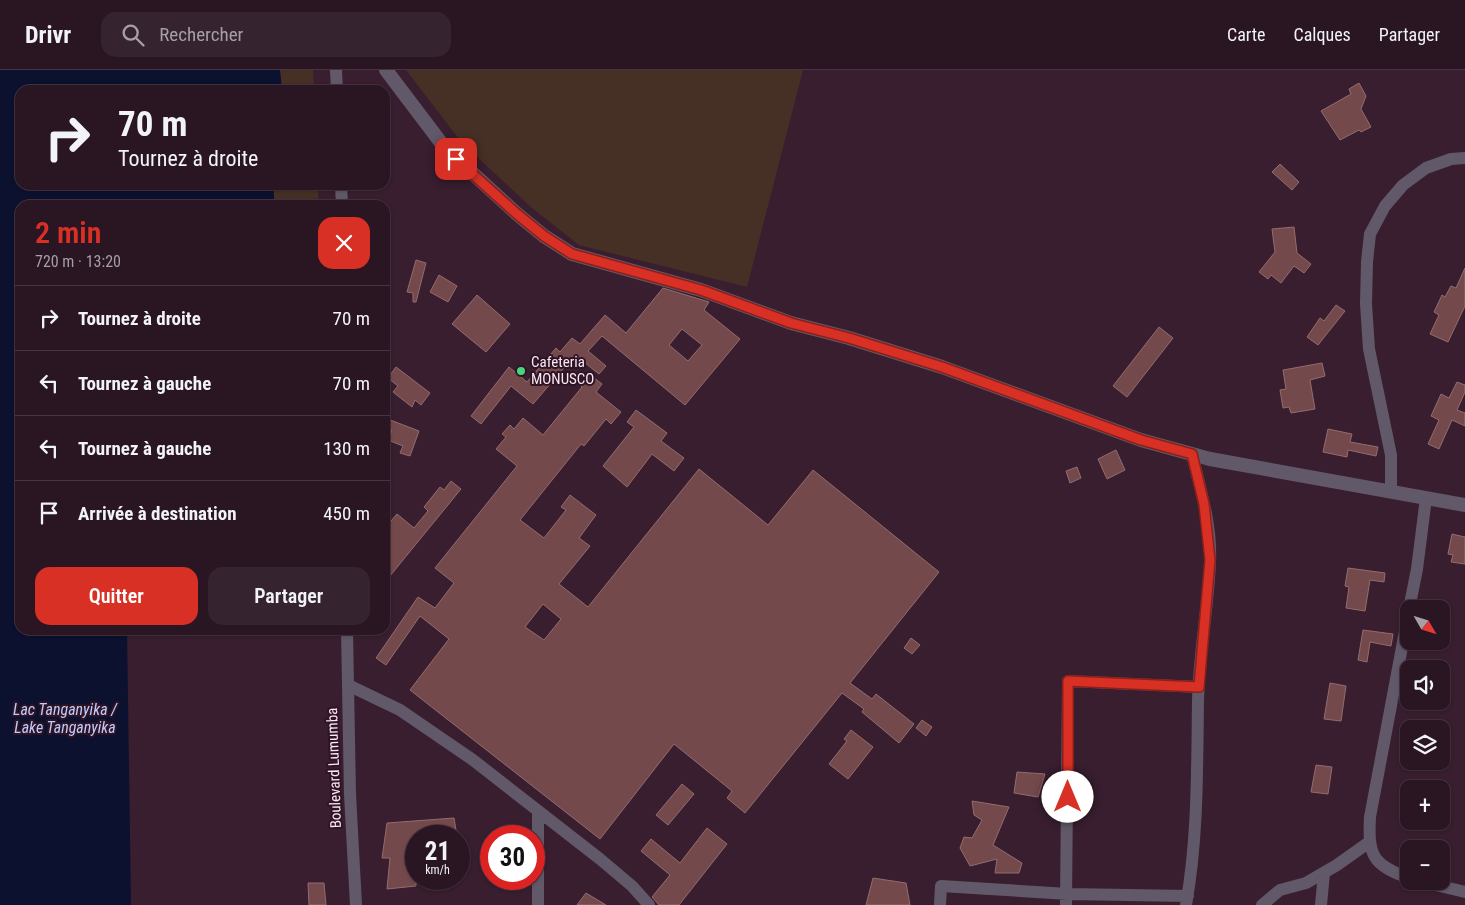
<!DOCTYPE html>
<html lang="fr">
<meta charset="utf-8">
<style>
body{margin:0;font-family:"Roboto Condensed",sans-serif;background:#362330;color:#f1f3f6;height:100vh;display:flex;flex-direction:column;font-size:19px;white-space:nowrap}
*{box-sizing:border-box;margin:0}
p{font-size:16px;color:#a59fa6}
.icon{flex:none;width:28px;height:28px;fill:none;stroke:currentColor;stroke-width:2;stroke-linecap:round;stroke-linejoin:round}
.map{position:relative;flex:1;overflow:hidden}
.details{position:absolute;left:15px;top:130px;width:375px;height:435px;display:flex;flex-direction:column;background:#2a1623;border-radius:15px;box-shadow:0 1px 4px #0004,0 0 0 1px #463541}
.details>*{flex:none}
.top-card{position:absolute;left:15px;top:15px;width:375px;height:105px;border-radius:15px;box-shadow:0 1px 4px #0004,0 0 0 1px #463541;background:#2a1623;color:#f1f3f6;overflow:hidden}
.needle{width:32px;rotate:129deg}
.buttons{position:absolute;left:1400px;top:530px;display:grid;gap:10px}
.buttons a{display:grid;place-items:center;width:50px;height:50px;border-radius:10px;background:#2a1623;box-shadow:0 1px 4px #0004,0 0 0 1px #463541;font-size:25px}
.speed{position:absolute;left:405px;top:755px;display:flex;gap:10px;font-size:25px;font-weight:700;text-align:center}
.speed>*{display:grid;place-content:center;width:65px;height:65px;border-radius:50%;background:#2a1623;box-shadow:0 1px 4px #0004,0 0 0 1px #463541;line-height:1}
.speed small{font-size:12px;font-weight:400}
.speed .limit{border:8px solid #d22;background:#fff;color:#111}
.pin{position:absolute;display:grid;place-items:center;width:42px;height:42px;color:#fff;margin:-21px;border-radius:10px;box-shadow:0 2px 8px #0006}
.me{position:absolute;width:55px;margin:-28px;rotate:0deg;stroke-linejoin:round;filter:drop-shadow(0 0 4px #0008)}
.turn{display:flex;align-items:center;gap:18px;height:105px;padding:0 20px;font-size:22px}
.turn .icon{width:65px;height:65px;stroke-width:2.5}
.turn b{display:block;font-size:35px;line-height:42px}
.round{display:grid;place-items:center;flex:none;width:52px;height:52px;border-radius:15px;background:#362330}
.headline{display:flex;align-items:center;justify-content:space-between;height:85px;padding:0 20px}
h1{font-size:30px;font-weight:600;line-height:38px;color:#d93025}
.action{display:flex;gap:10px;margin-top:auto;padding:10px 20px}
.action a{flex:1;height:58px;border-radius:15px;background:#d93025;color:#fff;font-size:20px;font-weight:600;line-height:58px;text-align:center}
.action a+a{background:#362330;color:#f1f3f6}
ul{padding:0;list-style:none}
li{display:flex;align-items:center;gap:15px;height:65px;padding:0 20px;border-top:1px solid #463541}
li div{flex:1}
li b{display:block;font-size:19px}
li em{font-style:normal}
header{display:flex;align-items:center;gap:30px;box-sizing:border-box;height:70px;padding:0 25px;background:#2a1623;border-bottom:1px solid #463541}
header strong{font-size:24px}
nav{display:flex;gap:28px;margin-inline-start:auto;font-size:18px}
.search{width:350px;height:45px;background:#362330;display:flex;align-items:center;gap:12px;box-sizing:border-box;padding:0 18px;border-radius:15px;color:#a59fa6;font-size:19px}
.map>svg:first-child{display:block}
</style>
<header>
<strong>Drivr</strong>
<div class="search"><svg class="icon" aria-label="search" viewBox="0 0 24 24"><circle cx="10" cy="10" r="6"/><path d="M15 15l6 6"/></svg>Rechercher</div>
<nav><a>Carte</a><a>Calques</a><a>Partager</a></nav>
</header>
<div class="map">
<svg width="1465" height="835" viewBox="0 0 1465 835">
<rect width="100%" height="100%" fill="#381e2f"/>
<path fill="#463025" d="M280 0H313L314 20H282Z
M406 0H803L747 217 579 175 532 138 462 73Z
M274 115H318L319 135H274Z"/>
<path fill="#0c112f" d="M0 0H280L282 20H20V115H274V135H20V560H127L131 835H0Z"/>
<path fill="#74494c" stroke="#936c6e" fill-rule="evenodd" d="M1359 13 1366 26 1361 39 1371 57 1361 62 1359 60 1340 70 1321 41 1351 24 1349 19Z
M1280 94 1299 112 1292 120 1272 102Z
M1294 157 1297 183 1311 194 1304 203 1294 196 1281 213 1271 205 1268 209 1259 202 1275 182 1272 159Z
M416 190 426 193 416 232H413V223L407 222Z
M1465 198V236L1448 272 1430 264 1439 245 1434 242 1442 225 1445 227 1451 216 1456 218Z
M439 205 457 216 448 232 430 222Z
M663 218 709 232 704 240 740 269 685 335 602 266 588 281 606 296 599 304 575 285 533 334 511 316 481 354 471 346 509 297 527 312 556 278 560 282 572 268 580 274 605 245 626 263ZM682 259 702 275 688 291 669 275Z
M477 225 510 254 486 282 452 254Z
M1336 235 1345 241 1318 275 1307 267 1320 248 1324 251Z
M1159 257 1173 268 1127 327 1113 316Z
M1322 293 1325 306 1310 310 1315 339 1291 343 1289 337 1283 338 1280 320 1286 319 1283 300Z
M396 297 430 323 421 335 415 330 412 337 393 322 398 316 388 308Z
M589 304 602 314 596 322 621 342 611 354 606 349 584 376 581 374 520 450 544 468 566 440 561 437 570 425 596 445 579 468 590 476 559 514 588 537 699 399 768 455 813 400 939 502 850 613 872 629 876 624 914 654 899 673 862 642 864 639 842 623 745 743 727 728 732 721 674 674 600 769 410 620 449 569 420 546 386 595 376 588 418 527 435 538 454 513 435 498 517 396 496 379 506 367 502 364 510 355 514 359 523 348 543 365 582 317 580 315ZM543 534 561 549 544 570 525 557Z
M1457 312 1465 315V322L1457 340 1465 343V356L1452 350 1439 379 1428 374 1439 350 1431 346 1441 324 1449 328Z
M636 340 667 363 661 371 684 388 674 401 652 384 627 417 603 396 634 357 627 352Z
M385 348 419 361 410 386 400 383 403 376 388 370 392 360 385 358Z
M1328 359 1352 364 1350 372 1378 377 1376 386 1348 380 1347 387 1323 382Z
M1116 380 1125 400 1107 409 1098 389Z
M1077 397 1081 408 1070 413 1066 401Z
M451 411 461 419 385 512V458L397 444 414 458 428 441 424 437 440 417 444 420Z
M1452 464 1465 467V494L1451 492 1453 485 1448 484Z
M1348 498 1385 503 1384 512 1370 510 1365 541 1346 538 1349 517 1345 516Z
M1363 560 1393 564 1391 576 1370 572 1367 592 1358 590Z
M911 568 920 575 912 584 904 578Z
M1330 613 1346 616 1341 651 1324 649Z
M922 650 932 657 926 666 916 658Z
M851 660 873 677 848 709 829 694 847 671 844 669Z
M1316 695 1332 697 1328 724 1311 722Z
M1017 702 1045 704 1038 727 1014 723Z
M682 714 694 724 668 755 656 745Z
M972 731 1009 737 993 775 1022 793 1019 803H995L997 789 970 796 960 778 964 767 972 768 982 750 974 745Z
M454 748 457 766H416V816L387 819 390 788H382L387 753Z
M707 758 727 774 679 835H659L652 827 670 805 641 781 651 769 680 793Z
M873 808 906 813 910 835H866Z
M308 813H324L326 835H309Z
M586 823 606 835H577Z"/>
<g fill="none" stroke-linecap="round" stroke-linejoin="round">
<path stroke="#615969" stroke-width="12" d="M336 0 337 20
M341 115 342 135
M1391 422V385L1369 279 1366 234 1367 192 1370 164 1385 136 1403 115 1426 98 1451 89 1465 88
M1409 539 1417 499 1426 428
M1409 540 1370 747C1368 785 1372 795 1409 808
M347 560 350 724 356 835
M348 615 400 640 473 690 600 789 632 816 649 835
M1419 811 1465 822
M538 835V741
M940 835 941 816 1068 824 1188 826
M1066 835 1068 611 1199 617
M1186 835C1198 768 1197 699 1198 631 1199 584 1208 539 1210 492 1212 456 1200 418 1192 384
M1262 835 1280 820 1306 813 1337 795 1368 773
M1321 835 1324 803"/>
<path stroke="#615969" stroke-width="14" d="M386 0 445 78 517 144 544 166 572 184 701 220 791 253 849 268 942 297 1141 370 1210 389 1465 435"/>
</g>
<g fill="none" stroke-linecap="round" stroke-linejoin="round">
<defs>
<path id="route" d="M456 89 517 144 544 166 572 184 701 220 791 253 849 268 942 297 1141 370 1192 384 1204 434 1210 490 1199 617 1068 611V727"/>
</defs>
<use href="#route" stroke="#8d1f18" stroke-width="12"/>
<use href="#route" stroke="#d93025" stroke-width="9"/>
</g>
<circle fill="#44d77b" stroke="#2e1425" stroke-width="2" cx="521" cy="301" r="5"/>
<g text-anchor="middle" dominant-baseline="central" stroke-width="4" stroke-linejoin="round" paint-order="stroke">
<g font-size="15" fill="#fae7f2" stroke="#2e1425" text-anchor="start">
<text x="531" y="292">Cafeteria<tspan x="531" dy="17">MONUSCO</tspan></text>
</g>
<g font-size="15" fill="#fae7f2" stroke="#2e1425">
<text transform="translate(334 698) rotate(-92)">Boulevard Lumumba</text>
</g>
<g font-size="16" font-style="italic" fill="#beccfd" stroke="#2e1425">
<text x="65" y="639">Lac Tanganyika /<tspan x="65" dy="18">Lake Tanganyika</tspan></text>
</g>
</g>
</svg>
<div class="buttons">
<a><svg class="needle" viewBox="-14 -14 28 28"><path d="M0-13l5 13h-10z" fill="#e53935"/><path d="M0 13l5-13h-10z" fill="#a59fa6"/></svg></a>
<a><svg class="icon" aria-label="sound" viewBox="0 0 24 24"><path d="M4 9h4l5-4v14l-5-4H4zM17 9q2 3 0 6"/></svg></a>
<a><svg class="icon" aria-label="layers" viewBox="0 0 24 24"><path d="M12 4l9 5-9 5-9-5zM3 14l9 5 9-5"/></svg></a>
<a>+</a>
<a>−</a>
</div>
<div class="speed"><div>21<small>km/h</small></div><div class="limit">30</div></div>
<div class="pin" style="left:456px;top:89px;background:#d93025"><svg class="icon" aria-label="arrive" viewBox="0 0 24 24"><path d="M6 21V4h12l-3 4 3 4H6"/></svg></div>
<svg class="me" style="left:1068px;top:727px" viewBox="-20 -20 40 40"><circle r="19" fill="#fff"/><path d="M0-13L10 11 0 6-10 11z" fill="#d93025"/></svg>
<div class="top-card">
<div class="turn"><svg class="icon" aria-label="right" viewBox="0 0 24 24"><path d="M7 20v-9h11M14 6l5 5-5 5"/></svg><div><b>70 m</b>Tournez à droite</div></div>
</div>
<section class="details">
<div class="headline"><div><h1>2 min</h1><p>720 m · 13:20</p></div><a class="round" style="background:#d93025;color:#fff"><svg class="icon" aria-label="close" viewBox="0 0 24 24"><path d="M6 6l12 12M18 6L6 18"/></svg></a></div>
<ul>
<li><svg class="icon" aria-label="right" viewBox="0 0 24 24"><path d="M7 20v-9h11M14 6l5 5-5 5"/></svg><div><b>Tournez à droite</b></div><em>70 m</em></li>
<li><svg class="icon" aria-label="left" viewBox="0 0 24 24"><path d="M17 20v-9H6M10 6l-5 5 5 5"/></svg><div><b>Tournez à gauche</b></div><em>70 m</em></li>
<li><svg class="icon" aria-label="left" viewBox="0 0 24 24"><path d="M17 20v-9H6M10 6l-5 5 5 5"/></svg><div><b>Tournez à gauche</b></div><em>130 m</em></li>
<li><svg class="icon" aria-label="arrive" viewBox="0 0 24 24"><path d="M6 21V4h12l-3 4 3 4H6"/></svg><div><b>Arrivée à destination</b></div><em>450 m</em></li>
</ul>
<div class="action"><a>Quitter</a><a>Partager</a></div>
</section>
</div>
